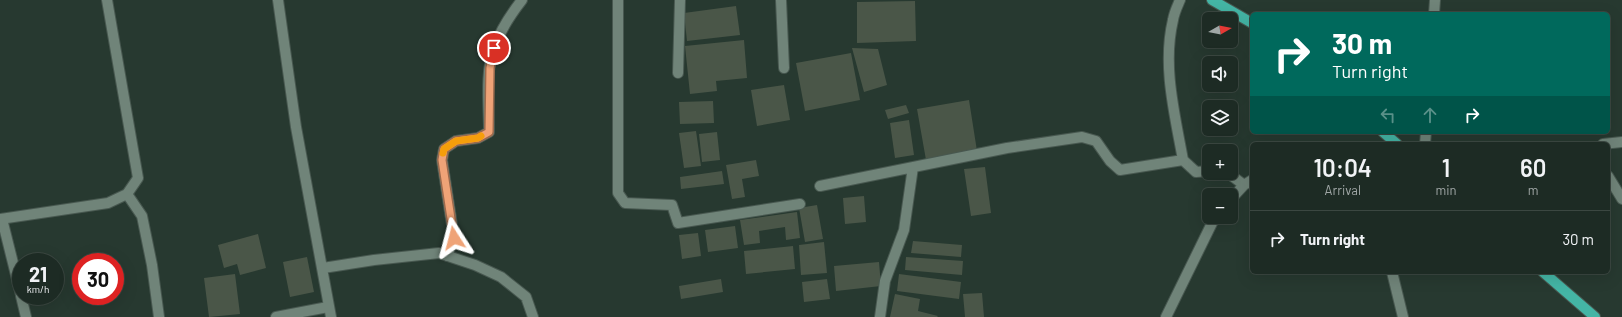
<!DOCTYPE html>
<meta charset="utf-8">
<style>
body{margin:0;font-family:Barlow,sans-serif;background:#2a3731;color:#f1f3f6;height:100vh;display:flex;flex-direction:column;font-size:15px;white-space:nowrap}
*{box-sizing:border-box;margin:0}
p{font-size:13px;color:#a0a7a6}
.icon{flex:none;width:22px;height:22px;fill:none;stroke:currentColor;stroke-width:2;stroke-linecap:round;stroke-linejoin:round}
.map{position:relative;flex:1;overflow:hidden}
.drawer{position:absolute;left:1250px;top:142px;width:360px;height:132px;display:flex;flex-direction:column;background:#1d2b24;border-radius:6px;box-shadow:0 4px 16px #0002,0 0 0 1px #3b4741}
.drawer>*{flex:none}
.banner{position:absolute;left:1250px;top:12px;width:360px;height:122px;border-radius:6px;box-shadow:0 4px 16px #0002,0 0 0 1px #3b4741;background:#00695c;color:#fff;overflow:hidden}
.needle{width:26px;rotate:81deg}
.controls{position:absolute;left:1202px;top:12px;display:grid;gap:8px}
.controls a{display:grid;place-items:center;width:36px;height:36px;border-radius:6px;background:#1d2b24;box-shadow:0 4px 16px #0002,0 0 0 1px #3b4741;font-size:20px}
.speed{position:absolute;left:12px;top:253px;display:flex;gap:8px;font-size:20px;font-weight:700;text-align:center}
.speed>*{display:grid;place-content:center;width:52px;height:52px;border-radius:50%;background:#1d2b24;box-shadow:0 4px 16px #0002,0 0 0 1px #3b4741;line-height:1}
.speed small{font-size:10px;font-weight:400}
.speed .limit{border:6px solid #d22;background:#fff;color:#111}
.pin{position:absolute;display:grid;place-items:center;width:34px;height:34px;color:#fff;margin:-17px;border:2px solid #fff;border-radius:50%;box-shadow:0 1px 4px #0007}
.me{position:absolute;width:44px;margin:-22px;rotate:351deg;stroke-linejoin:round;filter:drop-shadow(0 0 3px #0008)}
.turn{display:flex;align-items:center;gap:14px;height:84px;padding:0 16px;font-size:18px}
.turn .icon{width:52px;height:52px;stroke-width:2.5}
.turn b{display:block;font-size:28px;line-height:34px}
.lanes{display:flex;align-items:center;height:38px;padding:0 16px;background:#0003;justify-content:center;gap:20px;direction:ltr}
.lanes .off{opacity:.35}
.eta{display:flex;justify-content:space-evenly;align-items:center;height:68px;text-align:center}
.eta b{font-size:24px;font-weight:600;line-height:28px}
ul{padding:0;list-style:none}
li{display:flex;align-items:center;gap:12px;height:56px;padding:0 16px;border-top:1px solid #3b4741}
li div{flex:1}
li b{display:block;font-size:15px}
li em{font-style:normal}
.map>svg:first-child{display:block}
</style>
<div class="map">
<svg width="1622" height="317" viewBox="0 0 1622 317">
<rect width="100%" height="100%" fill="#273930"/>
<path fill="#4a5648" d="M915 1 916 41 857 43V2Z
M736 6 740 35 687 41 684 13Z
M744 40 747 78 716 81 717 91 690 94 685 46Z
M852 48 878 49 887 85 864 92Z
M851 53 860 100 805 111 796 63Z
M784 85 790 120 757 126 751 90Z
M969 100 977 151 926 160 917 109Z
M713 101 714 123 680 124 679 102Z
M906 105 909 113 888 119 885 110Z
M909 120 914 155 895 158 890 123Z
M696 131 701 166 684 168 679 133Z
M717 132 720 160 702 162 699 134Z
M756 160 759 176 742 179 745 197 732 199 726 165Z
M985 167 991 213 971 216 964 169Z
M722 171 724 184 681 189 680 177Z
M864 196 866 222 845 224 843 198Z
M817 205 823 239 805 242 799 208Z
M797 212 800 238 786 240 785 227 759 231 760 243 744 245 740 220Z
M735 226 738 248 708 252 705 230Z
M698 233 701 256 682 259 679 235Z
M258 234 266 268 240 275 237 264 224 268 218 245Z
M913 241 962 245 961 257 911 253Z
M824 242 827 273 801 275 799 245Z
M793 246 795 269 746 274 744 251Z
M307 257 314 292 290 297 283 262Z
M906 257 963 261 962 275 905 270Z
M879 262 881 286 836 291 834 266Z
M235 274 240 314 209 317 204 278Z
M899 274 961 282 959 299 897 291Z
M721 279 723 292 681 299 679 286Z
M827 279 830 299 804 302 802 282Z
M982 293 984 317H965L963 294Z
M895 294 920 299 918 311 938 316 937 317H890Z"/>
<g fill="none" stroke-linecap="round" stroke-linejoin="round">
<defs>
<path id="minor" d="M278 0 296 127 331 317
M618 0V193L625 203 672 205 678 223 800 204
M781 0 784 68
M1180 0C1177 7 1174 13 1173 20 1162 66 1175 115 1183 160
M1434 14 1435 0
M678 73 680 0
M1425 144 1426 132
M1603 144 1622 142
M1228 173 1244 185
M1608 176 1622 199
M820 186 1007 148 1082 137 1096 141 1110 161 1120 170 1183 160 1196 172 1209 171
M127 194 142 216 152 265 159 317
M1231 199 1244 185 1252 180
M0 219 108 203 127 194 138 178 107 0
M2 219 21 295
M447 256 454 238 442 160 444 149 456 141 478 138 489 132C489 106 485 72 494 48 500 31 511 14 522 0
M323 268 374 260 439 253 475 265 501 277 526 297 533 317
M1392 272 1403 317
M21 296 26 317
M276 317 328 307
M880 317 885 281 904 230 913 167
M1166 317 1215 217"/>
<path id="major" d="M1212 0 1252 23
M1383 132 1397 144
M1543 272 1595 317"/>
</defs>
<use href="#minor" stroke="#485850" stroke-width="12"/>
<use href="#major" stroke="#485850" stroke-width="12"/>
<use href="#minor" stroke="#708479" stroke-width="10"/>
<use href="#major" stroke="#44b5a5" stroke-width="10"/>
</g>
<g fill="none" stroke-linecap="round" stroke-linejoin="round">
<defs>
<path id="route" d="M454 238 442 160 444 149 456 141 478 138 489 132 490 68 494 48"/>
</defs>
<use href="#route" stroke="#9b6a4d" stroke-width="10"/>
<use href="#route" stroke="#efa377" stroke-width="7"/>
<path stroke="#f59e0b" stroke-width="7" d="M443 153 444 149 456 141 478 138 481 136"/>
</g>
</svg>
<div class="controls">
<a><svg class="needle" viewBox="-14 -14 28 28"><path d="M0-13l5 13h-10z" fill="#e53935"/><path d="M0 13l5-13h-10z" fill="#a0a7a6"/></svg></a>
<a><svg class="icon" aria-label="sound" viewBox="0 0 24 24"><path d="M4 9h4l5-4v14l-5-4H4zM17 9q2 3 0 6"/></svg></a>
<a><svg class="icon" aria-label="layers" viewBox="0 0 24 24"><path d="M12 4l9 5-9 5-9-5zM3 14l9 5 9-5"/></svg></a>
<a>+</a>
<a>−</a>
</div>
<div class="speed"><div>21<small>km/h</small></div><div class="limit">30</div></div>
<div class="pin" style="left:494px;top:48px;background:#d93025"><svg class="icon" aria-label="arrive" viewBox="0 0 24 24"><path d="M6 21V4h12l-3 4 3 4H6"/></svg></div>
<svg class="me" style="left:454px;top:238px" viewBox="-20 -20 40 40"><path d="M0-17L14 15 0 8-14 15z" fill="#efa377" stroke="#fff" stroke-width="4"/></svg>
<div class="banner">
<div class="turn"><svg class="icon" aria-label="right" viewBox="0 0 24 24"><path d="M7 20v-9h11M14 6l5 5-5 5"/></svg><div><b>30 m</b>Turn right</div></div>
<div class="lanes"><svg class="icon off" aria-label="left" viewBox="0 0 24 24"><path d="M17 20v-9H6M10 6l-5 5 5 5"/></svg><svg class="icon off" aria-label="ahead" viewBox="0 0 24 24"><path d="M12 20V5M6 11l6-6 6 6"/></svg><svg class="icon" aria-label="right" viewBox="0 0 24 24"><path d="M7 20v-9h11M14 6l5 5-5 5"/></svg></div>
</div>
<section class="drawer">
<div class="eta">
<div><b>10:04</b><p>Arrival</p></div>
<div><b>1</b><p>min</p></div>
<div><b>60</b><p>m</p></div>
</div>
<ul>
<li><svg class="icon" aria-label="right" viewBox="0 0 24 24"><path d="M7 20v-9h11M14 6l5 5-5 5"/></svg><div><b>Turn right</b></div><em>30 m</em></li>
</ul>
</section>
</div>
